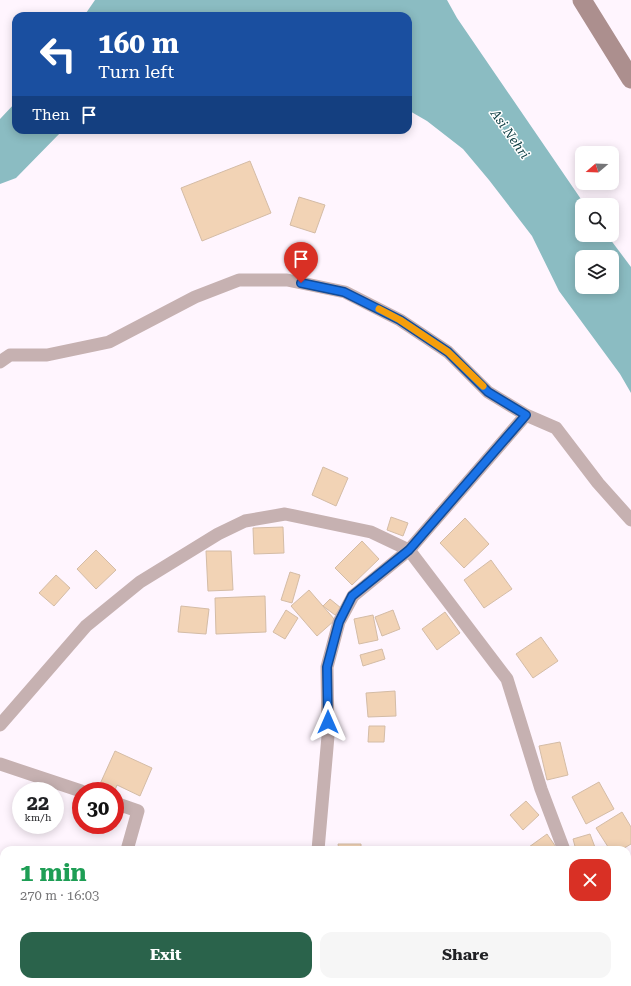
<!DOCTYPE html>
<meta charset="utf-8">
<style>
body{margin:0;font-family:"Roboto Serif",serif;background:#f6f6f6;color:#202124;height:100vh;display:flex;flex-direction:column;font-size:15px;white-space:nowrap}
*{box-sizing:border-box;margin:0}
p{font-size:13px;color:#757577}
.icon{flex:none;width:22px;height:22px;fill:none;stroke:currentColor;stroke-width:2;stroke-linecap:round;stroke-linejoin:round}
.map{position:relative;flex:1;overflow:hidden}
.sheet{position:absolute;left:0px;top:846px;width:631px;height:140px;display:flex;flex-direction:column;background:#fff;border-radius:12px 12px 0 0;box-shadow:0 2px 10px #0003}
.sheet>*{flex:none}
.hud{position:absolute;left:12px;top:12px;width:400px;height:122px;border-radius:12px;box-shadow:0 2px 10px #0003;background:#1a4fa0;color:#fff;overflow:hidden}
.needle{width:26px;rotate:251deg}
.fabs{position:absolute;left:575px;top:146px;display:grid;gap:8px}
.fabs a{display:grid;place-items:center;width:44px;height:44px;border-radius:8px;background:#fff;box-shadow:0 2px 10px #0003;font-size:20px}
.speed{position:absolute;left:12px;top:782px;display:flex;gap:8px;font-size:20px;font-weight:700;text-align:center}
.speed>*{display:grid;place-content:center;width:52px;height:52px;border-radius:50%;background:#fff;box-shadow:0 2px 10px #0003;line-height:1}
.speed small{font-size:10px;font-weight:400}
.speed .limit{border:6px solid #d22;background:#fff;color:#111}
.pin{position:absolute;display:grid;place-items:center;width:34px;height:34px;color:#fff;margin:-41px -17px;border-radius:50% 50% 50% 0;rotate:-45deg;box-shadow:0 0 4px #0007}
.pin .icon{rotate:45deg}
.me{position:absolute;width:44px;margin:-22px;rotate:0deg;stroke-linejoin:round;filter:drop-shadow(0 0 3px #0008)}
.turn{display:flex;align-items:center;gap:14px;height:84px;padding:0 20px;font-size:18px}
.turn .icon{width:52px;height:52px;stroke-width:2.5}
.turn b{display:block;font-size:28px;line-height:34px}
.then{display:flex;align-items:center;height:38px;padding:0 20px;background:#0003;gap:8px;font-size:15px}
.round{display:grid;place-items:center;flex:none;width:42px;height:42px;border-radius:12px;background:#f6f6f6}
.summary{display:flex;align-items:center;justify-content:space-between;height:68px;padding:0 20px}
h1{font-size:24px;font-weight:700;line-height:30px;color:#1e9e55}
.button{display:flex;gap:8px;margin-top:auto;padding:8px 20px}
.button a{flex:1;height:46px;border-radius:12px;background:#2a634b;color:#fff;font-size:16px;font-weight:700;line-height:46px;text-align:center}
.button a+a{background:#f6f6f6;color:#202124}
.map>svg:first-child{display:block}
</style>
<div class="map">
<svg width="631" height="986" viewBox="0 0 631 986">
<rect width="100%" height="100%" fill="#fff5fe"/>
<path fill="#8bbcc2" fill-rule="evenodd" d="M95 0H447L457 18 585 205H582V235H607L631 267V393L620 374 559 291 532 236 489 180 463 149 427 121 408 110V16H84ZM582 257H612V287H582Z
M16 102V130H63L16 178 0 184V119Z"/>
<path fill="#f2d3b5" stroke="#d4bca6" d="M250 161 271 213 202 241 181 188Z
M299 197 325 205 315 233 290 225Z
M323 467 348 478 336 506 312 495Z
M391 517 408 523 403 536 387 530Z
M465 518 489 544 464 568 440 543Z
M283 527 284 553 254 554 253 528Z
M362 541 379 559 352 585 335 568Z
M96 550 116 570 96 589 77 569Z
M206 551H231L233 590 208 591Z
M491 560 512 589 484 608 464 580Z
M290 572 300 575 292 603 281 600Z
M56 575 70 588 54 606 39 593Z
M309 590 335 620 317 636 291 606Z
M265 596 266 632 216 634 215 598Z
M330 599 341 608 335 615 323 606Z
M181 606 209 609 206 634 178 632Z
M286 610 298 618 285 639 273 632Z
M393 610 400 629 382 636 375 617Z
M445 612 460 633 437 650 422 629Z
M373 615 378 640 359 644 354 619Z
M541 637 558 661 533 678 516 654Z
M382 649 385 659 363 666 360 655Z
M395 691 396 716 368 717 366 693Z
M369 726H385L384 742H368Z
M560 742 568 775 547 780 539 746Z
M115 751 152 768 140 796 117 785 115 790 100 784Z
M599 782 614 809 586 824 572 797Z
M526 801 539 815 523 830 510 815Z
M622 812 631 827V844L621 850H610L596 828Z
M547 834 558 850H531L529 847Z
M590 834 596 850H576L573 839Z
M338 844H361V850H339Z
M630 889 631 927 627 931V892Z
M134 982H166L165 986H135L133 985Z
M192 982H260L259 986H191Z
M480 982H508L503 986H483Z
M600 982H617L614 986H600L598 984Z"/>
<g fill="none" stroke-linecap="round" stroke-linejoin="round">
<path stroke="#c6b1b1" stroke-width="13" d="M0 362 10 355H47L109 342 195 297 239 280H287L345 292 400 320 448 352 488 392 526 415 556 428 598 483 631 520
M0 725 86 626 140 582 218 534 245 521 285 514 371 532 409 550 507 679 541 789 564 850
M0 764 81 791
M115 803 138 811 127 850
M318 850 328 736 327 667 339 622 353 596 409 550 526 415
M627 878 631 874
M627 967 631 972
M288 982 293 986
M588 986 592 982"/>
<path stroke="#ac8f8e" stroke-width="19" d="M582 0 631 79"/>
</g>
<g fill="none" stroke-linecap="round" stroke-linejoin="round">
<defs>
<path id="route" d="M301 283 344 292 400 320 448 352 488 392 526 415 409 550 352 596 339 622 327 667 328 722"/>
</defs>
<use href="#route" stroke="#114b97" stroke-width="10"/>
<use href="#route" stroke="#1a73e8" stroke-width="7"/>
<path stroke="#f59e0b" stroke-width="7" d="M379 309 400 320 448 352 483 386"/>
</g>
<g text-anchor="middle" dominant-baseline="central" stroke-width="3" stroke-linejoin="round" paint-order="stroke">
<g font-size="13" font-style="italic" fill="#08393e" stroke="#fff">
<text transform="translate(510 134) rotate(55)">Asi Nehri</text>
</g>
</g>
</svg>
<div class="fabs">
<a><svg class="needle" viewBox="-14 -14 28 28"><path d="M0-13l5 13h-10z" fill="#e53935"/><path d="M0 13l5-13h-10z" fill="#757577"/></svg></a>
<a><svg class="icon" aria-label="search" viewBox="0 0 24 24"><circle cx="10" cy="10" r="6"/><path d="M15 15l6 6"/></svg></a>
<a><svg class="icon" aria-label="layers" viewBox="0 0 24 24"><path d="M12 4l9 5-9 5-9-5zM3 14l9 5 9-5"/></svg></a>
</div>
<div class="speed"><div>22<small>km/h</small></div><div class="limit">30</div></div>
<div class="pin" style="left:301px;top:283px;background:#d93025"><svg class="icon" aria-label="arrive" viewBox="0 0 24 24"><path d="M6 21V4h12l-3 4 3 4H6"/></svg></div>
<svg class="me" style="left:328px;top:722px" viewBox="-20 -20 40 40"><path d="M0-17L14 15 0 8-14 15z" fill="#1a73e8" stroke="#fff" stroke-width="4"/></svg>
<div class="hud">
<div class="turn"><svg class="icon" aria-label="left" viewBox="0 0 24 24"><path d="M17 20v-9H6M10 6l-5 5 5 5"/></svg><div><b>160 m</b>Turn left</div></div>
<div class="then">Then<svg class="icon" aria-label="arrive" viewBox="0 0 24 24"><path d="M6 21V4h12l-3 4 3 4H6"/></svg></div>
</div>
<section class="sheet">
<div class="summary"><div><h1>1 min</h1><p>270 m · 16:03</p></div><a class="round" style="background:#d93025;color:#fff"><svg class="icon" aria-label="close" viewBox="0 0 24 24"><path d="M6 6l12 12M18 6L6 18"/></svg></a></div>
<div class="button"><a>Exit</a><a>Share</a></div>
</section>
</div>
